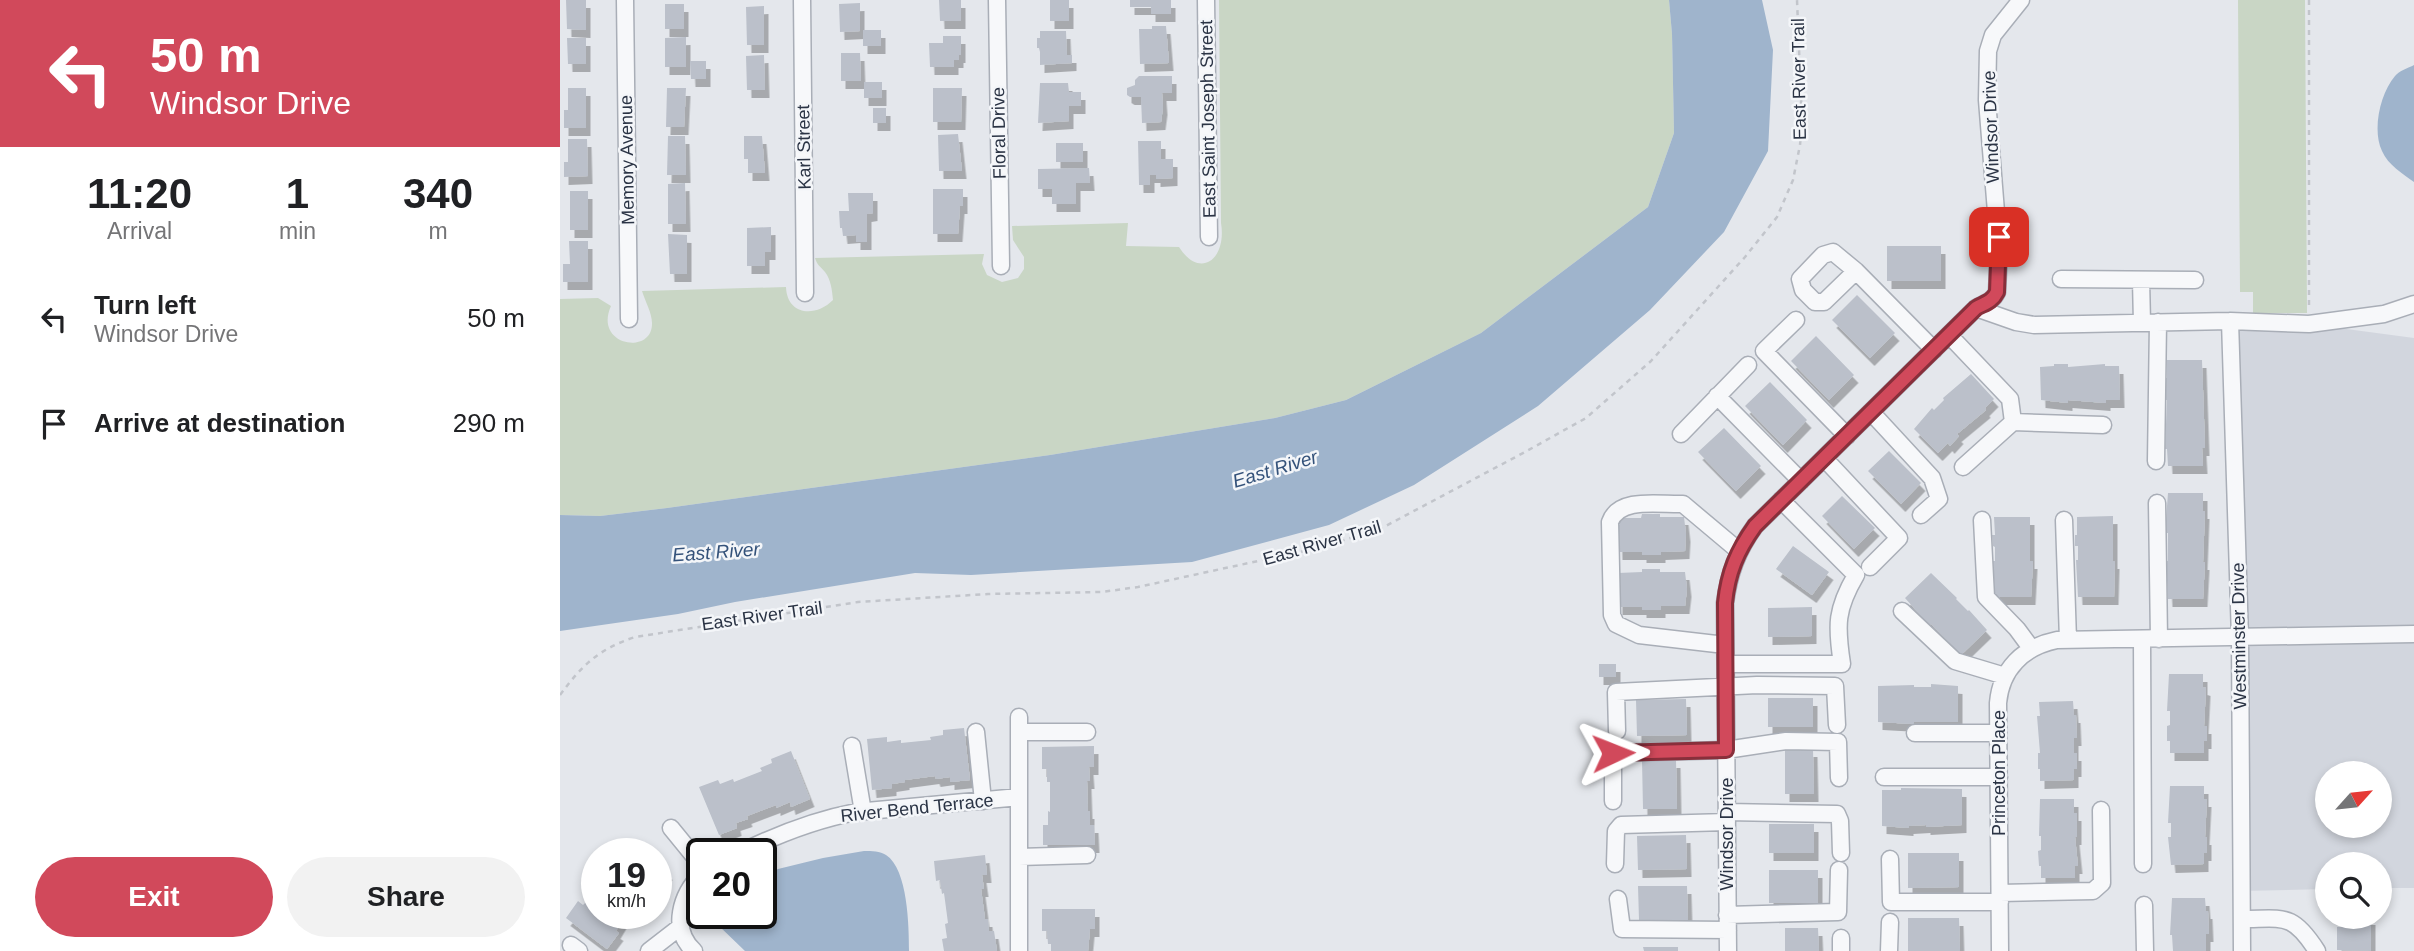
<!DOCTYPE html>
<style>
body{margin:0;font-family:Helvetica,sans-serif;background:#f2f2f2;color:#202124;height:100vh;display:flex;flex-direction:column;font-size:26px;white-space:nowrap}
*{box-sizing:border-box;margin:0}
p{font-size:23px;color:#757577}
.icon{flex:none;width:38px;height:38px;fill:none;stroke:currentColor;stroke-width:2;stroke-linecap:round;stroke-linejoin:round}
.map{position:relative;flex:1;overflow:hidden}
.panel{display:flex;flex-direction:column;background:#fff;width:560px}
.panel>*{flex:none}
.hud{background:#d1495b;color:#fff;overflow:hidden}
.needle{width:46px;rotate:63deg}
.fabs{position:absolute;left:1755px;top:761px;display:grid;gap:14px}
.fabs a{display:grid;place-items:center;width:77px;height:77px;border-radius:50%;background:#fff;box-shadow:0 4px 10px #0003;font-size:35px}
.speed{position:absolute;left:21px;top:838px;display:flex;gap:14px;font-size:35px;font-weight:700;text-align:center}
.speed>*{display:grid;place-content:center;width:91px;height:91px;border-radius:50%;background:#fff;box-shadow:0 4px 10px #0003;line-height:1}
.speed small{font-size:18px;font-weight:400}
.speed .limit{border:4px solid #111;border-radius:10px;background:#fff;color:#111}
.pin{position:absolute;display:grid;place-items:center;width:60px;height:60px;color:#fff;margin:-30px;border-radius:14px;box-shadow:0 4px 10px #0006}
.me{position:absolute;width:77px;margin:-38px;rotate:88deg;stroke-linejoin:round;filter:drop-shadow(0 0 5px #0008)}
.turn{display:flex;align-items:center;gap:24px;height:147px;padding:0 35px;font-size:32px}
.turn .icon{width:91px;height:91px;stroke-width:2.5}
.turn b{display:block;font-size:49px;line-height:60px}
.eta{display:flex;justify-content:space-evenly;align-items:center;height:119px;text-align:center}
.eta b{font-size:42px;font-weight:600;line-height:49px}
.cta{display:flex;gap:14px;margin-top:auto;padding:14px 35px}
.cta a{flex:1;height:80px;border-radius:42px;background:#d1495b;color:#fff;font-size:28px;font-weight:600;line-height:80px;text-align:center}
.cta a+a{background:#f2f2f2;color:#202124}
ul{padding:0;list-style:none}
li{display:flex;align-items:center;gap:21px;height:105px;padding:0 35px}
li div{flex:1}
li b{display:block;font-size:26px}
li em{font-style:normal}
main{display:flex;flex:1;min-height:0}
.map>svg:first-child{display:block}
</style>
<main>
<section class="panel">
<div class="hud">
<div class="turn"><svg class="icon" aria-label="left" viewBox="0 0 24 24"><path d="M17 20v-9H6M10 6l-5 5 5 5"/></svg><div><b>50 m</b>Windsor Drive</div></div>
</div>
<div class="eta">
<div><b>11:20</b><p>Arrival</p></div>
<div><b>1</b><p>min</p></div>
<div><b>340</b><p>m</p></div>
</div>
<ul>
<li><svg class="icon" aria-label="left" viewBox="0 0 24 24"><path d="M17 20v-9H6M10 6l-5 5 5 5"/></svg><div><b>Turn left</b><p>Windsor Drive</p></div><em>50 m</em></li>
<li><svg class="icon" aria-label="arrive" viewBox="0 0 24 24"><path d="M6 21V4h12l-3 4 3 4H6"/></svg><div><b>Arrive at destination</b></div><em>290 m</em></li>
</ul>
<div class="cta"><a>Exit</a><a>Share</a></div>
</section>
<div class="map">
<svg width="1854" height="951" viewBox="0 0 1854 951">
<defs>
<filter id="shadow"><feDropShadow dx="4.5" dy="8" stdDeviation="0" flood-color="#0004"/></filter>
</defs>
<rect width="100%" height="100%" fill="#e4e7ec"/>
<path fill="#d2d6de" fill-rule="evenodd" d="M1670 321 1749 324 1854 338V888H1820V864H1768L1767 889 1681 891ZM1768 774H1820V826H1768Z"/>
<path fill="#c9d6c5" d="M659 0H1109L1112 34 1114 133 1088 207 921 333 786 400 715 418 490 455 107 508 40 516 0 515V299L38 298 51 306C33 346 93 356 92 323 92 313 85 301 82 291L226 287C227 315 255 318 273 300 272 290 271 280 265 272 260 266 257 265 255 258L424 254 422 264 427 275 442 282 458 278 464 269V257L453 240 452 226 568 223 566 246 619 247C640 280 667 259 661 223Z
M1678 0H1745L1747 313H1693V292H1680Z"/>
<path fill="#9fb4cc" d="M1109 0H1202L1213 50 1208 151 1164 232 1090 310 978 406 854 485 769 525 632 562 411 575 355 573 175 602 118 614 0 631V515L40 516 107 508 490 455 715 418 786 400 921 333 1088 207 1114 133 1112 34Z
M1854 65V182C1843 174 1828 165 1822 151 1812 130 1820 94 1835 76 1839 71 1848 68 1854 65Z
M304 851C312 851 320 851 326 855 348 869 349 927 349 951H185L158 925 159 914H201V878L218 869 263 858Z"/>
<path fill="#bbc0ca" filter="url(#shadow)" d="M6 0H26V30L7 29Z
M379 0H401V21H380Z
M490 0H509V21H490Z
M570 0H611V14H591V7H570Z
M300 3V31L280 32 279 4Z
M105 4H124V29H105Z
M204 6V45H187L186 7Z
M592 26H606L609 63 580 64 579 29H592Z
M303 30H321V46H303Z
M480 31H506L507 55H512V63L480 65V52L479 48H477V38H480Z
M383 36H401V55H399V60H394V67H370L369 43H383Z
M126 37V67H105V38Z
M7 38H26V64H8Z
M281 53H300L301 81H281Z
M204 55 205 90H187L186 56Z
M130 61H146V79H131Z
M579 76H612V93H602L603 107 601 122 582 123 581 97H570L567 95V88L575 85V80Z
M304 82H322V98H304Z
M480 83H508L509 92H521V106H509V121L478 123Z
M8 88H26V128H4V110H8Z
M107 88H126L124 127H106Z
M373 88H402L401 122H373Z
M313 108H326V123H313Z
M398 134 402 171H379L378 135Z
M108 136H125L126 175H107Z
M184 136H202L205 173H188V159H184Z
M8 139H27L28 176 4 177V162H8Z
M578 141H601V159H613V178L596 179V175H590V185H579Z
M496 143H523V162H496Z
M529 168 530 183H516V204H492V189H478V169Z
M125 183 126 224H108V184Z
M373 189H403V206H400L398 234H373Z
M10 191H28V230H10Z
M288 193H313V213L307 214V242H296V235L283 236 282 228H280L279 211H289Z
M211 227V252H205V266H187V228Z
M108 234 127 235V274H110Z
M9 241H28V282H3V264H10Z
M1327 246H1381V281H1327Z
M1297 295 1335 333 1310 358 1272 320Z
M1256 336 1294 375 1269 400 1231 361Z
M1607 360H1642L1645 448H1642L1643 466H1608L1607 449H1605L1607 400H1605V378H1607Z
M1494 364H1508V367L1545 364V366H1559L1560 400H1546V403L1508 400V403L1481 400 1480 367 1494 366Z
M1411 374 1434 399 1425 408 1426 410 1397 434 1399 436 1390 446 1388 443 1378 453 1354 429 1372 408 1374 410 1384 400 1383 398Z
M1210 382 1247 420 1223 445 1185 406Z
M1164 428 1201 466 1176 491 1138 452Z
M1329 451 1361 483 1341 504 1308 471Z
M1608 493H1643V511H1645L1643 562H1645L1643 599H1608L1606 561H1608V533H1605Z
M1282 496 1315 528 1294 549 1262 516Z
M1082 514H1100V517H1124L1126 534 1125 551 1101 552V555H1082V552H1058L1057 518H1081Z
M1553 516V561H1555L1554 597H1518L1516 560H1518V546H1515V535H1517V517Z
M1434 517H1470V561H1473L1471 597H1435L1433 561H1435V547L1433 546 1432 535H1435Z
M1233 546 1269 572 1252 595 1216 569Z
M1082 569H1100V572H1125L1127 589 1125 606H1101V610H1082V607H1058V573L1082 572Z
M1371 573 1397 598 1396 599 1408 611 1409 610 1427 630 1401 655 1371 624 1369 625 1345 598Z
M1252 607V636L1208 637V608Z
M1039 664H1056V677H1039Z
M1609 674H1643V687L1646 688 1644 726H1647V741H1644V753H1610V741H1607V726L1610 725V711H1607Z
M1371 684 1398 686V722H1354V724L1318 722V686L1354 685V687H1371Z
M1208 698H1253V727H1208Z
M1126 699 1127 735 1077 736 1076 700Z
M1513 701 1514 715H1516L1517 738H1514V753H1517V769H1514V780L1480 781V769H1478V753H1480L1477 716H1480L1479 702Z
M404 728 410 780 390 782V777L376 779 375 776 345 780V782L332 784V788L312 790 307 739 327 737V742L341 740V743L371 740 370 737 383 735V730Z
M534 746V767H529L530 781H527L528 811H530V825H534L535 845H483V825H488V811L490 812V782H487V769H482V747Z
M1225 749H1253L1254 794H1225Z
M231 751 250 799 231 807 230 802 216 808V805L187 816 188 819 176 823 177 828 159 835 139 787 158 780 160 784 173 779 174 782 202 771 200 768 212 763 211 759Z
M1082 760H1116L1117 809H1083Z
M1610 786H1644V799H1647L1645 837H1647V853H1644V864L1611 865 1608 837H1611V823H1608Z
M1341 788 1402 789V825L1366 827V825L1349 826V828L1322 826V790H1341Z
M1480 799H1514V813H1517V837H1515L1518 866H1515V878H1481V866H1479L1478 851 1481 850V836H1479Z
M1209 824H1254V853H1209Z
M1126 835 1127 869 1078 870 1077 836Z
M66 840 84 854H55Z
M1348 853H1399V887L1348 888Z
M425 855 427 875H422L424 889H421L425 919H428L429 931H434L437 951H384L382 939 387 938 385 924 388 923 384 893 382 894 380 880 376 881 374 861Z
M96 863 108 872 96 887Z
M1209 870H1258V903H1209Z
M1078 886H1127L1128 920H1079Z
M37 891V914H66L56 931 59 933 47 949 6 918 18 901 23 905Z
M1612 898H1645L1646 911H1648L1649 934H1646V951H1613L1612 935H1610Z
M482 909H535V929H530L528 951H491V944H488L487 931H482Z
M1783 917H1811V951L1777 950V927H1783Z
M1348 918H1399L1400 951H1348Z
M1225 928H1258L1259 951H1225Z
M1083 947H1118V951H1084Z"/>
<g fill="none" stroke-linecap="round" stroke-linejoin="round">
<defs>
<path id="minor" d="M65 0 69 319
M242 0 245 293
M437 0 441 266
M646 0 649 237
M1296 271 1264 302H1255L1243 290 1240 279 1263 255 1273 252 1296 271 1374 350
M1501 279 1635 280
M1581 280 1582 323
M1416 308 1456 322 1474 325 1670 321 1749 324 1824 314 1854 304
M1236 320 1204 351 1287 436
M1670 321 1680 638 1682 951
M1389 335 1450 399 1453 422
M1157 396 1241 481
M1311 412 1372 478 1379 499 1361 515
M1121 434 1188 365
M1264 458 1339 538 1310 567
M1596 461 1598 322
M1403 467 1453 422 1543 425
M1597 503 1599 639
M1422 520 1426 597 1457 629 1471 648
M1504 520 1508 640
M1342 611 1395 661 1445 676
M1582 639 1583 864
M1165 645 1079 635 1056 624 1052 615 1050 522C1059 496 1101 505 1123 504L1179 551
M1166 664H1282C1276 625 1276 609 1296 575L1221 500
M459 717V951
M1057 731 1056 692 1197 685 1275 686 1277 725
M416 732 423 801
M459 732H527
M1355 733H1438
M292 746 303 812
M1324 777H1439
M1053 801V753L1166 750 1226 741 1278 742 1279 778
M1167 812 1277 814 1280 821 1281 853
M111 828 142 866
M178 854C216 835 254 820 296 812L459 797
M459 857 527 855
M1330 859 1331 902H1440
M1055 864 1056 831 1061 825 1167 822
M1440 893 1533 891 1542 883 1541 810
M1058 899 1062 929 1168 930
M1584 905 1585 951
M1167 915 1278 912 1279 870
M1682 919C1724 919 1732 912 1757 951
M11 945 19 951
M89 951 120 927
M134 951C110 929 121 894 142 874
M1168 951 1165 603C1169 573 1177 551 1195 526L1416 308C1425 303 1432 302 1437 292L1439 249 1427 100 1428 51 1433 35 1461 0
M1281 951V938
M1329 951 1330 922
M1440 951 1438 703C1441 669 1463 647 1497 640L1854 634"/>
</defs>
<use href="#minor" stroke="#a9aeb7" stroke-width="19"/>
<path stroke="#c2c5cb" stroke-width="2.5" stroke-dasharray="5 5" stroke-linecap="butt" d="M1749 0V310
M0 695C23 664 39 649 75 637L298 602 428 594 542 592 578 587 758 548 820 529 965 452 1026 418 1091 361 1185 257 1217 217 1233 180 1240 145 1242 123 1237 0"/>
<use href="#minor" stroke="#f7f8fa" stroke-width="16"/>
</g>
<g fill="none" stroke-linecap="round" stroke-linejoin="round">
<defs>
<path id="route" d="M1053 753 1166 750 1165 603C1168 573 1177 551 1195 526L1416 308C1425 303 1432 302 1437 292L1439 237"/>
</defs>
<use href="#route" stroke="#882f3b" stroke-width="18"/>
<use href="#route" stroke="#d1495b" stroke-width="12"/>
</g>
<g text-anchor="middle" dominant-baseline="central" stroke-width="5" stroke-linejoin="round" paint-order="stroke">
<g font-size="18" fill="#2b3445" stroke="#f4f6f9">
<text transform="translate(1239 79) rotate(-91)">East River Trail</text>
<text transform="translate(648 119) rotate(-91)">East Saint Joseph Street</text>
<text transform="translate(1431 127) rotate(-92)">Windsor Drive</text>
<text transform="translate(439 133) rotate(-91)">Floral Drive</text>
<text transform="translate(244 147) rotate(-91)">Karl Street</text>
<text transform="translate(67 160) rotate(-91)">Memory Avenue</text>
<text transform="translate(762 543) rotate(-16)">East River Trail</text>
<text transform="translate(202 616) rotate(-8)">East River Trail</text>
<text transform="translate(1679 636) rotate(-91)">Westminster Drive</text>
<text transform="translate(1439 773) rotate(-90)">Princeton Place</text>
<text transform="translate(357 808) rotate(-6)">River Bend Terrace</text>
<text transform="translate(1167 834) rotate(-90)">Windsor Drive</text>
</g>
<g font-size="19" font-style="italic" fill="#34527a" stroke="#f4f6f9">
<text transform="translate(715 469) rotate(-17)">East River</text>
<text transform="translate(156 552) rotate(-4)">East River</text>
</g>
</g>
</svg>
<div class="fabs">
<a><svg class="needle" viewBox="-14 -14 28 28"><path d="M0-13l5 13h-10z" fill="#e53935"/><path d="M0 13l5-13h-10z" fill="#757577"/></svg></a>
<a><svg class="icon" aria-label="search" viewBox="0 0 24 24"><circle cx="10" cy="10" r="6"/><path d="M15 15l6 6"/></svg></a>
</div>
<div class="speed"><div>19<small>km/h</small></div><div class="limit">20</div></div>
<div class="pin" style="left:1439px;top:237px;background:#d93025"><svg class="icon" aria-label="arrive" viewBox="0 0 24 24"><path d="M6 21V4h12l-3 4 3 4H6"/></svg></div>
<svg class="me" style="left:1053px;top:753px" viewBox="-20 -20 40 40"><path d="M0-17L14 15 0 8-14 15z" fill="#d1495b" stroke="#fff" stroke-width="4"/></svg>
</div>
</main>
